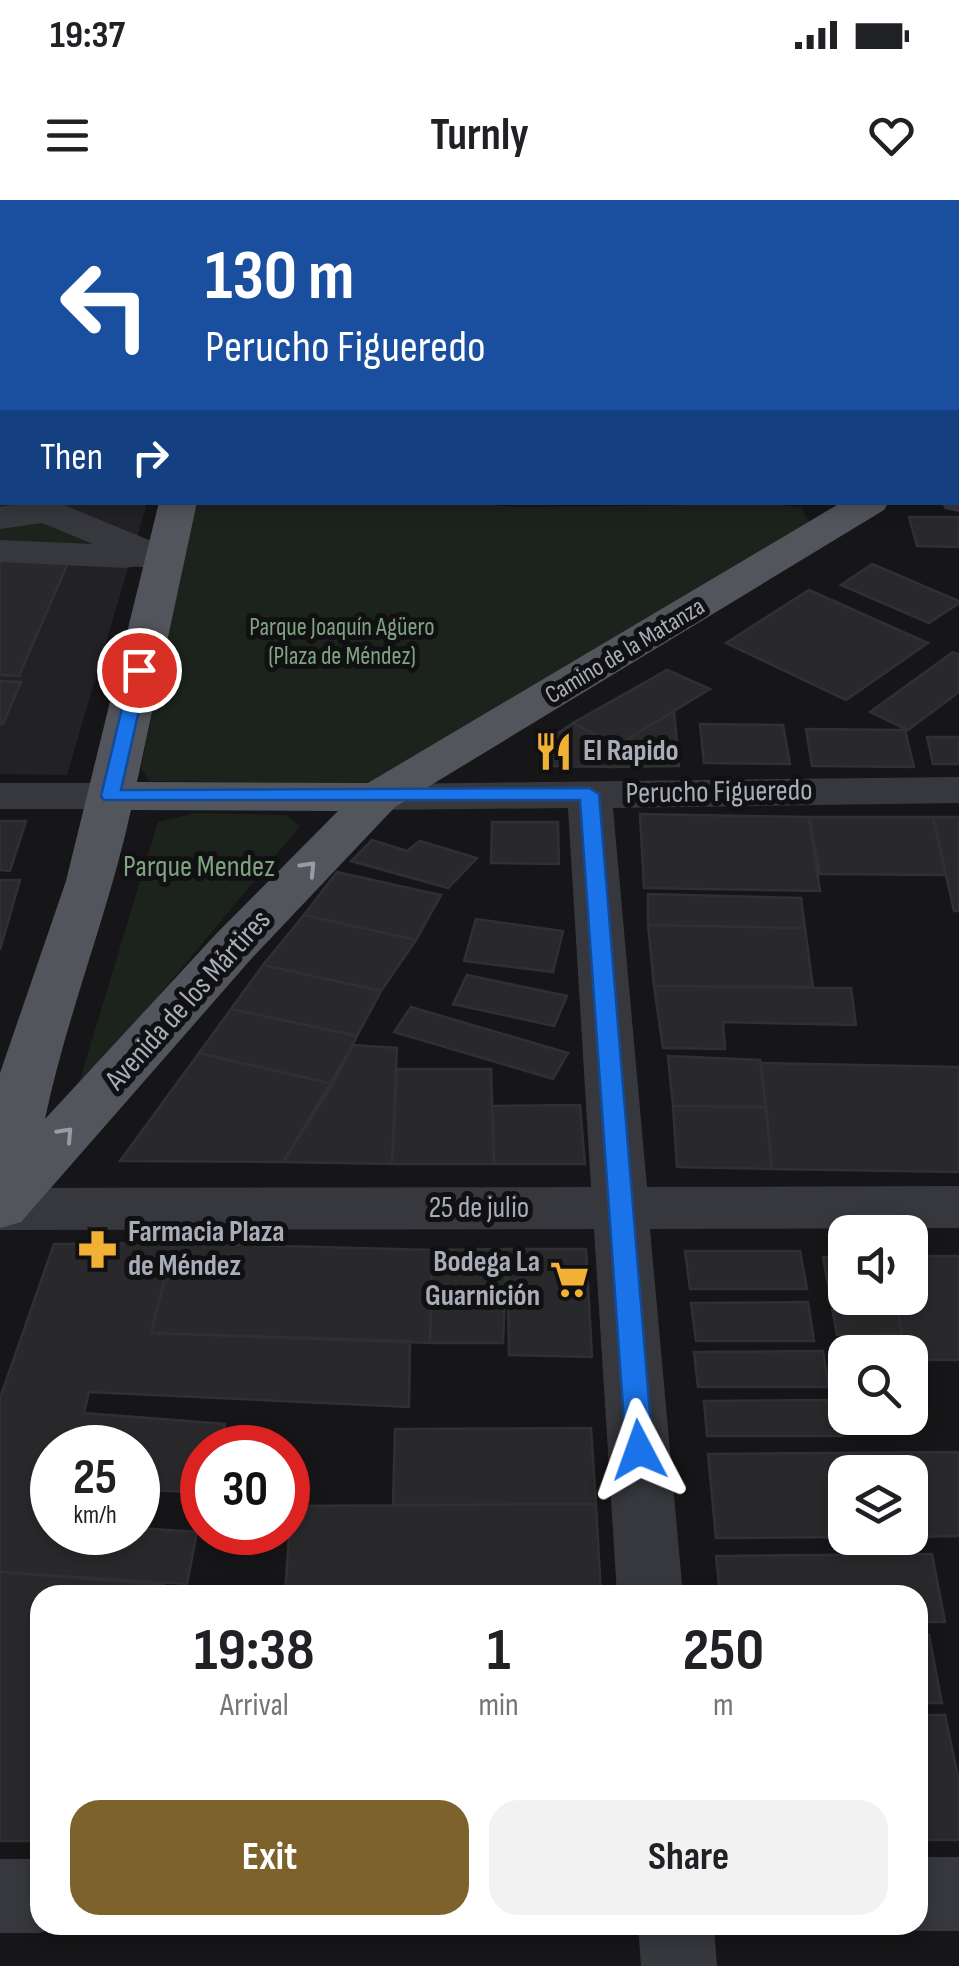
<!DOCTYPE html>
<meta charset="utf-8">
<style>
body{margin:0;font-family:"Sofia Sans Condensed",sans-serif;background:#f2f2f2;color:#202124;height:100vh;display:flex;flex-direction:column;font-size:38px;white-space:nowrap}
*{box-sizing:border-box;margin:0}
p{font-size:32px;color:#757577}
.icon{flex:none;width:55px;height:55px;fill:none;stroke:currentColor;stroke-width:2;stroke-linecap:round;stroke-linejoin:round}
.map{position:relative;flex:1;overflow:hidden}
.panel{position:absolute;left:30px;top:1385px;width:898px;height:350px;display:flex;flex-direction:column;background:#fff;border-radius:30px;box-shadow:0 5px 15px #0003}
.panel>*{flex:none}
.banner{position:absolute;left:0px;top:0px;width:960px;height:305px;box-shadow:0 5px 15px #0003;background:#1a4fa0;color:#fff;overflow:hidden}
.fabs{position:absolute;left:828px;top:1015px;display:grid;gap:20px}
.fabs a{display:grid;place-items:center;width:100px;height:100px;border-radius:20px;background:#fff;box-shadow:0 5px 15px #0003;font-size:50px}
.speed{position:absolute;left:30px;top:1225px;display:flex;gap:20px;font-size:50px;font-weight:700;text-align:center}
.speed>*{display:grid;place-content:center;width:130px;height:130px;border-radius:50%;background:#fff;box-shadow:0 5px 15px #0003;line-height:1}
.speed small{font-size:25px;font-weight:400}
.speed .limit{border:15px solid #d22;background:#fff;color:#111}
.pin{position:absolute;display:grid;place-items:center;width:85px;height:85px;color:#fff;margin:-42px;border:5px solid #fff;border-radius:50%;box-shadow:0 2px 10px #0007}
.me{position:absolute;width:110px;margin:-55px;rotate:356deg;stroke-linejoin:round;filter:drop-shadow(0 0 8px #0008)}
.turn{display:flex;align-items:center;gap:35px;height:210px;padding:0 40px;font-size:45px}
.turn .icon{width:130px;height:130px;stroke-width:2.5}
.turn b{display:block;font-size:70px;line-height:85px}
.then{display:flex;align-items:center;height:95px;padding:0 40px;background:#0003;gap:20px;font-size:38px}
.eta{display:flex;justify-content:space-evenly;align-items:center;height:170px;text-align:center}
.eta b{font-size:60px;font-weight:700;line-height:70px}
.cta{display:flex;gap:20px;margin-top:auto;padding:20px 40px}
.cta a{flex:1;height:115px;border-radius:30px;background:#7e622b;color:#fff;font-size:40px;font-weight:700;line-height:115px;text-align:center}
.cta a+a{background:#f2f2f2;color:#202124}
.status{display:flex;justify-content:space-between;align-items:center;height:70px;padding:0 50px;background:#fff;direction:ltr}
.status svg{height:28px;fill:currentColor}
header{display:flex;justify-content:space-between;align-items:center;height:130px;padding:0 40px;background:#fff;font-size:45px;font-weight:700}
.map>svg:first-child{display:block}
</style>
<div class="status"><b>19:37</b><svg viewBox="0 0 49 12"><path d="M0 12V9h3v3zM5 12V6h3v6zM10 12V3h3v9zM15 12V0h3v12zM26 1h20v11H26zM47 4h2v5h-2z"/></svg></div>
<header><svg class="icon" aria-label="menu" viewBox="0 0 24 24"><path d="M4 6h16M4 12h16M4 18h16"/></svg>Turnly<svg class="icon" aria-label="heart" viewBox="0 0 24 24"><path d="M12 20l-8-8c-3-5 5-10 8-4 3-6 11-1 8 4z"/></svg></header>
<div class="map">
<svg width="959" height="1766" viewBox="0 0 959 1766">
<rect width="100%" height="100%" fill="#161618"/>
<path fill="#222225" d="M0 279 2 302 147 303 67 575 0 574Z"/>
<path fill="#1c231d" d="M453 302 518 307 778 304 802 308 812 328 378 583 149 581 141 568 195 303Z
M28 315 105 345 0 343V324Z
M195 613 286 615 300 626 75 896 158 622Z"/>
<path fill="#29292c" stroke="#303034" stroke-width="2.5" d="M909 317H959V347L917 346Z
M0 360 68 363 19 476 0 475Z
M872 364 959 401V403L929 423 841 385Z
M809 390 928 443 846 500 726 443Z
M953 452 959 455V492L908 530 870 512Z
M667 470 710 489 617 546 573 523Z
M0 481 21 482 3 524H0Z
M674 511 679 566 613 567 611 553H625L624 541Z
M573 523 610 543 613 567 546 566 542 544Z
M700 524 783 525 790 564 704 563Z
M806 529 905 530 914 567 812 566Z
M927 537H959V564H933Z
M640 614 809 617 820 691 644 688Z
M809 617H933L946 675 820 674Z
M933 617H959V711H954Z
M0 621H26L10 671 0 670Z
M492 622H558L559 664 491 663Z
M372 640 407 651 420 641 477 658 448 688 351 661Z
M337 672 441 695 416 740 304 715Z
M0 680H20L0 750Z
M648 694 801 698 805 728 648 725Z
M304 715 416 740 381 791 263 765Z
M476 719 563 731 553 772 464 761Z
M648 725 805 728 813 787 654 786Z
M263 765 381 791 357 836 231 809Z
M467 775 567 796 554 826 453 804Z
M654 786 851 788 856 825 723 822 725 849 663 848Z
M411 807 568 853 553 879 394 832Z
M231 809 357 836 333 884 199 853Z
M353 845 397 848 392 964 283 962Z
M199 853 333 884 283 962 120 961Z
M668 856 760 860 766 907 673 906Z
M761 863 959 867V972L772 969Z
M397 869H491L494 964H392Z
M580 905 585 964H494L492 906Z
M673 906 766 907 772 969 677 967Z
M174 1043 151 1133 410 1141 409 1207 89 1192 84 1213 225 1224 220 1248H202V1293L138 1289V1248H52V1332H138V1328L197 1332 187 1384 0 1372V1198L54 1044Z
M174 1043 432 1050 430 1143 151 1133Z
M507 1049 503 1143H430L432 1050Z
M507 1049H586L592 1157 509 1155Z
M685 1051H800L807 1089H690Z
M910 1056H959V1160H910V1152H906L895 1098H910Z
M823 1057H845V1098H895L902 1134 837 1135Z
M808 1102 814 1141H696L691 1103Z
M823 1151 829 1187H698L694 1152Z
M836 1200 842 1236H707L704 1201Z
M591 1228 596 1304 393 1305 395 1229Z
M959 1252V1336L910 1337V1272H845V1337L716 1338 708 1254Z
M596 1304 601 1395H285L291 1306Z
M932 1354 945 1422H918V1395H720L716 1356Z
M0 1372 164 1385 163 1395H40V1641H0Z
M918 1435H929L942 1503H918Z
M918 1515H945L959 1581V1640H918Z"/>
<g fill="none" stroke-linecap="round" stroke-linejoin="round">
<path fill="#37383d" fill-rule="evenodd" d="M771 0H799L800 2H772Z
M958 49H959V67H958Z
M0 214H2V234H0Z
M958 290 959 312 945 309 941 302H958Z
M29 302 59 303 176 351 181 359 176 367C157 372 144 364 126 368L0 362V340L93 344 42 323 0 329V307Z
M959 577V603L613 608 647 987 959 986V1028L650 1029 683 1395H617L594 1029 0 1030V988L591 987 568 608 378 610 362 607 356 597 362 587 378 584Z
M0 583H111L127 586 133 596 127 606 111 609H0Z
M918 1657H959V1731H918L903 1725H918Z
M0 1659H40V1725H60L40 1733H0Z
M638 1725H714L717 1766H641Z"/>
<path fill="#53555c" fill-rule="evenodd" d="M232 0H262V2H232Z
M159 302H197L137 582 368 583 842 302H889L884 310 395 607 252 758 21 1022 0 1028V873L66 681ZM131 610 338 611 216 734 45 919C67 814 108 715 131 610Z"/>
</g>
<defs><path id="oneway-chevron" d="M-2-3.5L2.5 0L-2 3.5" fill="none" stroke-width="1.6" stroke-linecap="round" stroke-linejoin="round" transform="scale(2.5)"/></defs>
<g stroke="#979ba6">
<use href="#oneway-chevron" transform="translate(309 668) rotate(-46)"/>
<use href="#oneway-chevron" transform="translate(66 934) rotate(-47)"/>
</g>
<path fill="#1a73e8" stroke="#114b97" stroke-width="2.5" d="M132 466 148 470 121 590 589 588 599 594 653 1250 649 1258H630L626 1250 580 600H104L101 596Z"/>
<defs>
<symbol id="restaurant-bare" viewBox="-9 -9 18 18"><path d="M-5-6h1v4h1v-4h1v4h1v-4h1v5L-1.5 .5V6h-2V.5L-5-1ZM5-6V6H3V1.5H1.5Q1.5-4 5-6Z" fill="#f2b134" stroke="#111113" stroke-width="2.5" paint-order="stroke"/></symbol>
<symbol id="pharmacy-bare" viewBox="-9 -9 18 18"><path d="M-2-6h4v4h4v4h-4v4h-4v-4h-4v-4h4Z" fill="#f2b134" stroke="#111113" stroke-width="2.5" paint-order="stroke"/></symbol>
<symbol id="supermarket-bare" viewBox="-9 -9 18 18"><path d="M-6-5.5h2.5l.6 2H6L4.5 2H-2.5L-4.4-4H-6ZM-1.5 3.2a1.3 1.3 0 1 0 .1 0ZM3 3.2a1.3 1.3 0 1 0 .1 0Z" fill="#f2b134" stroke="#111113" stroke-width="2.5" paint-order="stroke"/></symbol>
</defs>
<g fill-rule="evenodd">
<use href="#restaurant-bare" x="526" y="524" width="55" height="55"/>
<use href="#pharmacy-bare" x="70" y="1022" width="55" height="55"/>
<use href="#supermarket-bare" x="542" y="1052" width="55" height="55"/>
</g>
<g text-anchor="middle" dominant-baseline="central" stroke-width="10" stroke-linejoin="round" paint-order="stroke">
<g font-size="25" fill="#7fa381" stroke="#111113">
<text x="342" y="427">Parque Joaquín Agüero<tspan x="342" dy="29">(Plaza de Méndez)</tspan></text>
</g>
<g font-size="25" fill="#a8adb8" stroke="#111113">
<text transform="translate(625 451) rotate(-31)">Camino de la Matanza</text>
</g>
<g font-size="30" font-weight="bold" fill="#a8adb8" stroke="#111113" text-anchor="start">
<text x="583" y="551">El Rapido</text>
<text x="128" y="1032">Farmacia Plaza<tspan x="128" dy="34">de Méndez</tspan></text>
<text x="540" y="1062" text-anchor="end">Bodega La<tspan x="540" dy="34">Guarnición</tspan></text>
</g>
<g font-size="30" fill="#a8adb8" stroke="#111113">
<text transform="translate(719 592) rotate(-1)">Perucho Figueredo</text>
<text transform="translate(188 800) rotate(-48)">Avenida de los Mártires</text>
<text x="479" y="1008">25 de julio</text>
</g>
<g font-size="30" fill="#7fa381" stroke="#111113">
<text x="199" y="667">Parque Mendez</text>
</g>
</g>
</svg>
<div class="fabs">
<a><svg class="icon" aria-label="sound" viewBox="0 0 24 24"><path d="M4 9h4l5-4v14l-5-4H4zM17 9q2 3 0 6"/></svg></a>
<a><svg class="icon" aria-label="search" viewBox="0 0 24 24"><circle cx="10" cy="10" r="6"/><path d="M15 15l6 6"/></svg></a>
<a><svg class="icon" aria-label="layers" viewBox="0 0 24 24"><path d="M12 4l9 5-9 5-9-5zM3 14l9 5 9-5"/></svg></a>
</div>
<div class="speed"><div>25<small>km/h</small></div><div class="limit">30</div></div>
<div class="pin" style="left:139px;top:470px;background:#d93025"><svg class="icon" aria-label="arrive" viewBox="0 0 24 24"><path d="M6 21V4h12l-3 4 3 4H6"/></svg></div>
<svg class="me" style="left:639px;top:1250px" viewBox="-20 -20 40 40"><path d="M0-17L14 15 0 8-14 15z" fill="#1a73e8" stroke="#fff" stroke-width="4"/></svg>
<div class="banner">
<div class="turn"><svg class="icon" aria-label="left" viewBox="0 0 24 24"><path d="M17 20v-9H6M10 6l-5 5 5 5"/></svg><div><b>130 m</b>Perucho Figueredo</div></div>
<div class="then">Then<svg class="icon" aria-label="right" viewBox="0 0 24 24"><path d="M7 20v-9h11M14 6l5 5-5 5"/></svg></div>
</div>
<section class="panel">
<div class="eta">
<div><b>19:38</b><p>Arrival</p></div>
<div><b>1</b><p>min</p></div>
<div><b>250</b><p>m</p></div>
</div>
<div class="cta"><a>Exit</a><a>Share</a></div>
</section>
</div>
